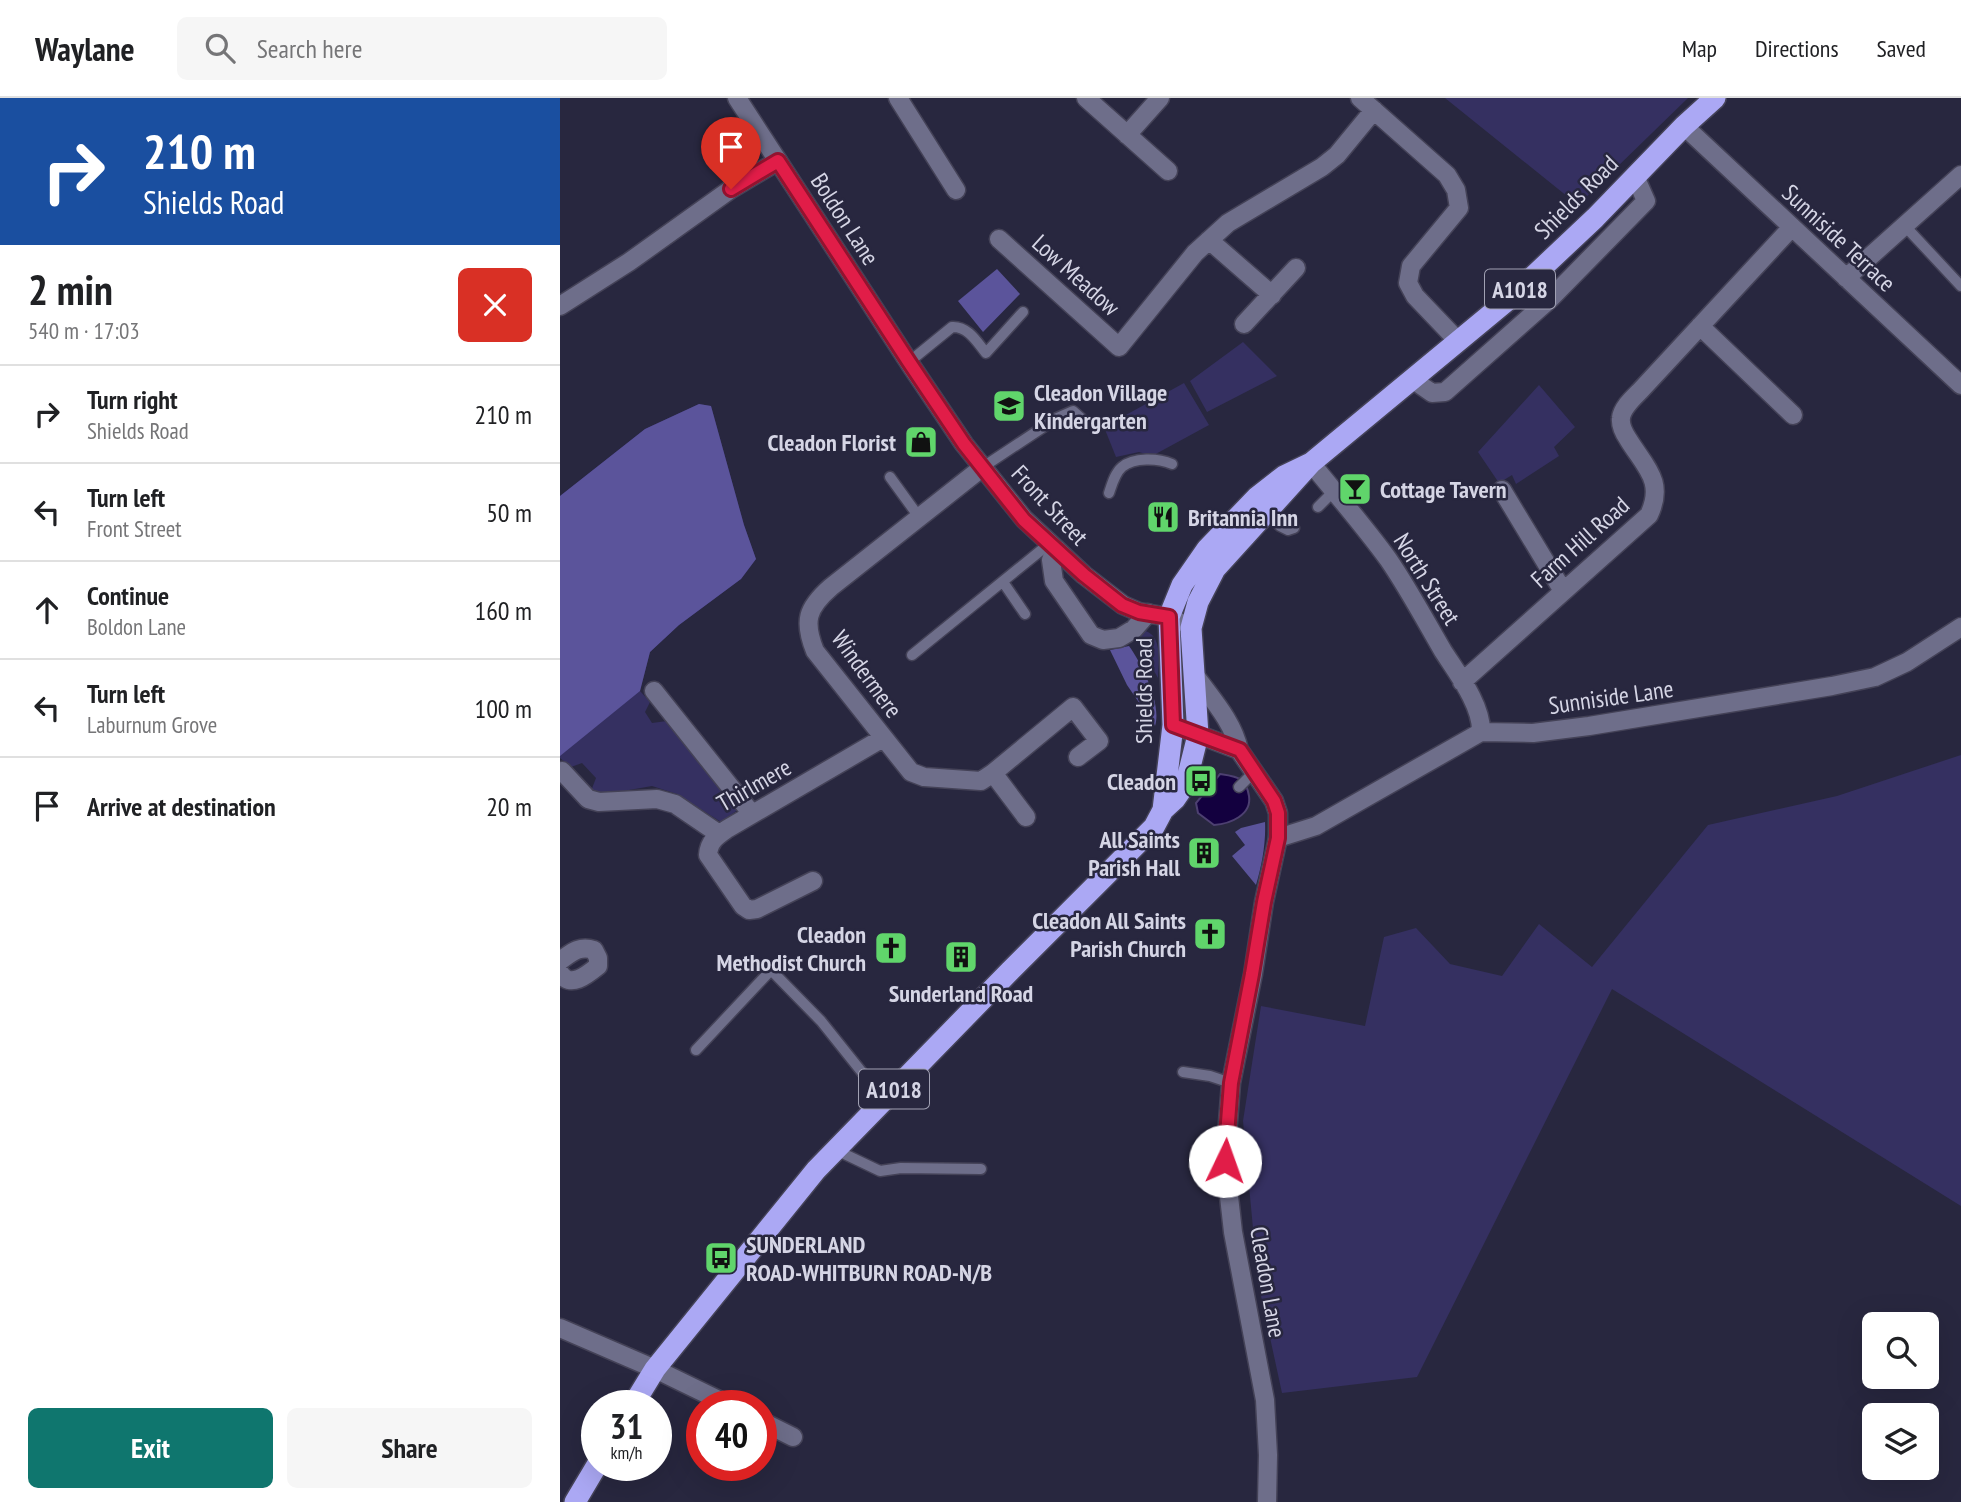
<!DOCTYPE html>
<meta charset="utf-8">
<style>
body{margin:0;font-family:"PT Sans Narrow",sans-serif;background:#f6f6f6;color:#202124;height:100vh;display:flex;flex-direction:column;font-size:26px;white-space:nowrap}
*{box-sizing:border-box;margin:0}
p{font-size:23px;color:#757577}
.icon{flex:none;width:38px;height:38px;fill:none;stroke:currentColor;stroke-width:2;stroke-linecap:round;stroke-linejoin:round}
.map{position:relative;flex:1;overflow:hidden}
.panel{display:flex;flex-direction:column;background:#fff;width:560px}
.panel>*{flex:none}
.hud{background:#1a4fa0;color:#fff;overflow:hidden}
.tools{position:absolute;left:1302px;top:1214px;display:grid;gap:14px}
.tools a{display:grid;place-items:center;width:77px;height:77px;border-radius:10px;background:#fff;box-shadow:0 7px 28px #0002;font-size:35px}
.speed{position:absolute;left:21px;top:1292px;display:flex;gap:14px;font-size:35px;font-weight:700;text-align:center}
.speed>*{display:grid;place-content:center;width:91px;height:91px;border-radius:50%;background:#fff;box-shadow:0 7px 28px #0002;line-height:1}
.speed small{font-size:18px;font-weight:400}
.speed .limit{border:10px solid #d22;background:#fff;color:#111}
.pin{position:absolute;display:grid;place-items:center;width:60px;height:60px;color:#fff;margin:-72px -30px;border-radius:50% 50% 50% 0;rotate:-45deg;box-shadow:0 0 7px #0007}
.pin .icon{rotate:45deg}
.me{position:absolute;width:77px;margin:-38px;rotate:3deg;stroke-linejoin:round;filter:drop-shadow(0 0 5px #0008)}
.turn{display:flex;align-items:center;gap:24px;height:147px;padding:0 28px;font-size:32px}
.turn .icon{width:91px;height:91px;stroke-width:2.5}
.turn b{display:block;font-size:49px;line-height:60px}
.round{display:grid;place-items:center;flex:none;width:74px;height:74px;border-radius:10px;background:#f6f6f6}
.headline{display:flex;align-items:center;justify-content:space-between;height:119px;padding:0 28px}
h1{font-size:42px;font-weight:800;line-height:52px}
.cta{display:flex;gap:14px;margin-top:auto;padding:14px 28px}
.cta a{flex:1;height:80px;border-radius:10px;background:#0f766e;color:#fff;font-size:28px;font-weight:800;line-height:80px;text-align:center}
.cta a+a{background:#f6f6f6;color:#202124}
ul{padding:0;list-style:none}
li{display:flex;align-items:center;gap:21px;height:98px;padding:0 28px;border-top:2px solid #e0e0e0}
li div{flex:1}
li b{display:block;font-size:26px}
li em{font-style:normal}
header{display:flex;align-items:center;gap:42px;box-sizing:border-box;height:98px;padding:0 35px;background:#fff;border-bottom:2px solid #e0e0e0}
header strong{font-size:33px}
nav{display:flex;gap:38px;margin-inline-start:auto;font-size:24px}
.search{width:490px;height:63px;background:#f6f6f6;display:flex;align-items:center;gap:18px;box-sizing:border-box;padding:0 24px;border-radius:10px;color:#757577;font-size:26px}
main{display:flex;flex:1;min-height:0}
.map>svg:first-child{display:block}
</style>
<header>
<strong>Waylane</strong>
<div class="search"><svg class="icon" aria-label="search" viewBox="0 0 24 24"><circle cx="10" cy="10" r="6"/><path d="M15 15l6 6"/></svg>Search here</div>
<nav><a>Map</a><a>Directions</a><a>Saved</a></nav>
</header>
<main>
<section class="panel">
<div class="hud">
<div class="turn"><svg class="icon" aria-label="right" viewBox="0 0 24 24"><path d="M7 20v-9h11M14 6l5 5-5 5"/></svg><div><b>210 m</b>Shields Road</div></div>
</div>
<div class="headline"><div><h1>2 min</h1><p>540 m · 17:03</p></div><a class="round" style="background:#d93025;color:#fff"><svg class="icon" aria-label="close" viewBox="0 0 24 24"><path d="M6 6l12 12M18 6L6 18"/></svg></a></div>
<ul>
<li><svg class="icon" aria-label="right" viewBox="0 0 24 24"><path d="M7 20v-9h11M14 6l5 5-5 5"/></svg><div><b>Turn right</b><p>Shields Road</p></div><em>210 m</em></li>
<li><svg class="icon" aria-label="left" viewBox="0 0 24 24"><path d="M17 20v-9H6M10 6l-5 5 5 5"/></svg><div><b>Turn left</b><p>Front Street</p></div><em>50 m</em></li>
<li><svg class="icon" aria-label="ahead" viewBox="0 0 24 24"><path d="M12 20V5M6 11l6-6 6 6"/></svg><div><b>Continue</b><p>Boldon Lane</p></div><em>160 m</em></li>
<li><svg class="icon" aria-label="left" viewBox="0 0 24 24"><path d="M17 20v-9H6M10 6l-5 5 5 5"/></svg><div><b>Turn left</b><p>Laburnum Grove</p></div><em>100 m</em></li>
<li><svg class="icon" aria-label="arrive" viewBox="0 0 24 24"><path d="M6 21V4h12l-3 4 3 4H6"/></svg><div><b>Arrive at destination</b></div><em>20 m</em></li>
</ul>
<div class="cta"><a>Exit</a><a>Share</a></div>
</section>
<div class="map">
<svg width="1401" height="1404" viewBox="0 0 1401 1404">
<rect width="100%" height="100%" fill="#28273f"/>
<path fill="#353061" d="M885 0H1128L1018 107Z
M683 244 717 278 647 314 630 283Z
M624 285 649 327 592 358 579 354 556 359 544 329Z
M979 287 1015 329 994 349 999 358 956 386 952 377 939 385 918 354Z
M139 306 151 308 184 427 196 461 181 481 119 527 90 554 80 593 90 604 85 614 92 625 107 623 179 711 161 724 117 696 92 688 46 696 31 693 36 680 22 665 11 669 0 660V398L85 331Z
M582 532C604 536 598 564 598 580L576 541 577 537Z
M1401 657V1108L1052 891 857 1279 722 1295 698 1184 683 1023 701 908 805 928 824 839 856 830 890 866 942 878 979 826 1032 869 1148 727 1277 698Z"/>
<path fill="#5b549b" d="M437 171 460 196 423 234 398 203Z
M139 306 151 308 184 427 196 461 181 481 119 527 90 554 80 593 0 658V398L85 331Z
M569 548C582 566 602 606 595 628L567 587 550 552Z
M705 724C706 745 702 767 696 787L672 758 685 747 675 734 681 730Z"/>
<path fill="#13003f" stroke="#4d4071" stroke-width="2" d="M660 676C667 677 676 678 682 682 686 686 688 692 689 698 692 717 670 726 654 727L638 715 636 705Z"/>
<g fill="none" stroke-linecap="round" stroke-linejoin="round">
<defs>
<path id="lane" d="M1344 127 1401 188
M349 264 392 229C408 228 417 244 426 255L463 214
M423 369 497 320 513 313 522 321
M330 379 359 419
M549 395C552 386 555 375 562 369 574 359 598 360 612 366
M758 409 774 393
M705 413 720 428 728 432 734 430
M443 484 465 516
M352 557 490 445
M679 689 694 674
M136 952 211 872 261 923 309 983 325 1001
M623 974 650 978 671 985
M276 1052 320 1073 341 1070 421 1071"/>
<path id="street" d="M338 0 396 92
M526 0 608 73
M800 0 887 77 896 92 899 110 851 168 848 185 855 198 898 243
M1124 28 1401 287
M567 37 600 0
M439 141 559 249 635 155 668 125 762 69 777 57 814 12
M649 142 712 197
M1286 180 1401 77
M0 208 69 164 171 91 218 63
M684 226 736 170
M1140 228 1233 317
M852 281 872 295 885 294 990 201 1086 103 1075 78
M751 365C777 397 804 428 828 461 848 490 865 522 883 553 897 575 922 607 921 634
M423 369 271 489C247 510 243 523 255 553L351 674 364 679 421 683 433 675
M942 392 1003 493
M496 451 491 462 494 483 531 537 543 542 559 540 574 531 588 515
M902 584 1089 417C1105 383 1085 369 1068 341 1064 335 1060 328 1061 320 1062 310 1073 300 1080 293L1232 129
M94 593 192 716
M2 673 28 701 39 704 97 701 115 706 159 736
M466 719 433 675 513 609 539 643 518 659
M718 740 756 728 921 634 973 635 1029 628 1272 588 1315 579 1347 564 1401 529
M253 783 197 811 189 812 183 808 148 757C149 743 157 738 167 731L323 640
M0 863C11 855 19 847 34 852L38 860V868C27 877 10 891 0 875
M95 1271 169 1307
M201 1323 233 1339"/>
<path id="secondary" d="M177 0 352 269 404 346 464 421 524 477 563 507 579 514 609 519 619 524
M634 576C651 600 673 623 679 652
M613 627 679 652 714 703 718 715V740L704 804 693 876 671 985 665 1063 673 1134 705 1302 708 1357 707 1404
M0 1230 95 1271"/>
<path id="highway" d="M603 712 615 701 626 685 638 637 631 530 638 504 655 471 751 365 948 202 1035 120 1124 28 1155 0
M73 1307 95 1271 256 1072 450 873 594 729 603 712 613 627 609 519 622 487 647 451 697 399 724 378 751 365
M15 1404 37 1367"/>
</defs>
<use href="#lane" stroke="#444257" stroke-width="13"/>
<use href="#street" stroke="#444257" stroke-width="21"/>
<use href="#secondary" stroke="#444257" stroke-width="21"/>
<use href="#highway" stroke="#444257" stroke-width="24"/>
<use href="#lane" stroke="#6e6e8a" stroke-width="10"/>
<use href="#street" stroke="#6e6e8a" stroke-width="18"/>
<use href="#secondary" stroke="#6e6e8a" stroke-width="18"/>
<use href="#highway" stroke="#aba8f4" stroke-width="21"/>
</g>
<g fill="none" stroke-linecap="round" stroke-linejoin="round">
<defs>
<path id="route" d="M171 91 218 63 349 264 404 346 464 422 524 477 562 507 579 514 609 519 613 627 680 652 714 703 718 715V740L704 804 692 876 671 985 665 1063"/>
</defs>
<use href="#route" stroke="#92132f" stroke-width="18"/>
<use href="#route" stroke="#e11d48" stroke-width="12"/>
</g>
<defs>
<symbol id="school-square" viewBox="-11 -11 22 22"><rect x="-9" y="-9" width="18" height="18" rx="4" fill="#60d56b" stroke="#28273f"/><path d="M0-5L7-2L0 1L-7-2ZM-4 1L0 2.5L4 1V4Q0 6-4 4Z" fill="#111"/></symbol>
<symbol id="shop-square" viewBox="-11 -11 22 22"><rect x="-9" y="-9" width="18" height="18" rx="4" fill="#60d56b" stroke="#28273f"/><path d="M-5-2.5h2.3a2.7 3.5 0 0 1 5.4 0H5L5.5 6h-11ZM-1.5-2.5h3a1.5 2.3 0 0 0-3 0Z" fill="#111"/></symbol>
<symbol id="bar-square" viewBox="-11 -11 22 22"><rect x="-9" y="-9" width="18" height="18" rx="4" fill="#60d56b" stroke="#28273f"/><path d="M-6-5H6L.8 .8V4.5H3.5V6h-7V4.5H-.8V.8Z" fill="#111"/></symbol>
<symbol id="restaurant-square" viewBox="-11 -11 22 22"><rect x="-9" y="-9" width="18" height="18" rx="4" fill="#60d56b" stroke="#28273f"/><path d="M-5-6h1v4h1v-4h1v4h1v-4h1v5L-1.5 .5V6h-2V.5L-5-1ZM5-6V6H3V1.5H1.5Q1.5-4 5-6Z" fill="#111"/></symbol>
<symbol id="bus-square" viewBox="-11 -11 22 22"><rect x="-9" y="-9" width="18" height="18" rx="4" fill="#60d56b" stroke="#28273f"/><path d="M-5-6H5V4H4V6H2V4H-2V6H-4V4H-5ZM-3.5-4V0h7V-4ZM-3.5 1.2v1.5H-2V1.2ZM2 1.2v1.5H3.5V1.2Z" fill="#111"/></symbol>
<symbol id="building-square" viewBox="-11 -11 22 22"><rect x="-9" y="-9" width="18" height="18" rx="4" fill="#60d56b" stroke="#28273f"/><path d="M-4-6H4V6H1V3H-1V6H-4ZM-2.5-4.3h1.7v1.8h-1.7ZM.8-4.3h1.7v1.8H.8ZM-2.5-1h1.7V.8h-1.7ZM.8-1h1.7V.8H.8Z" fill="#111"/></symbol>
<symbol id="church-square" viewBox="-11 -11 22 22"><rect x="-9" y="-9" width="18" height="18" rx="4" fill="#60d56b" stroke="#28273f"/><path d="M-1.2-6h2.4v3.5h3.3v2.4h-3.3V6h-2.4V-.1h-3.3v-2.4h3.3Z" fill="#111"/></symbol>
</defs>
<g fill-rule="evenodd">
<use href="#school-square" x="430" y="289" width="38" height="38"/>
<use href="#shop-square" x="342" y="325" width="38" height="38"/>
<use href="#bar-square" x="776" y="372" width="38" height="38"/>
<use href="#restaurant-square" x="584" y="400" width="38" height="38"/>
<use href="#bus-square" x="622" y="664" width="38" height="38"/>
<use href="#building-square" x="625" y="736" width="38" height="38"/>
<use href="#church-square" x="631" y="817" width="38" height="38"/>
<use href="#church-square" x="312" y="831" width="38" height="38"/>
<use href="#building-square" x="382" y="840" width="38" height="38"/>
<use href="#bus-square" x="142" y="1141" width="38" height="38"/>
</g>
<g text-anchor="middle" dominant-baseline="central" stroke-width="5" stroke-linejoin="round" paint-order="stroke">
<g fill="#28273f" stroke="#a1a1b3" stroke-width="2">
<rect x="925" y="171.5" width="70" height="39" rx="5"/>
<rect x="299" y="971.5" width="70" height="39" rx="5"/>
</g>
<g font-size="23" font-weight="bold" fill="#d5d5e5">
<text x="960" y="191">A1018</text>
<text x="334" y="991">A1018</text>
</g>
<g font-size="24" fill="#d5d5e5" stroke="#28273f">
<text transform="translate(1016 99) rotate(-45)">Shields Road</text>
<text transform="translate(285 121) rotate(57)">Boldon Lane</text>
<text transform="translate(1279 140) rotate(43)">Sunniside Terrace</text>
<text transform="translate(516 177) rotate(42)">Low Meadow</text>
<text transform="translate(490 407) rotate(47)">Front Street</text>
<text transform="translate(1020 444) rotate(-42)">Farm Hill Road</text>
<text transform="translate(867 481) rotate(58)">North Street</text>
<text transform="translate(307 576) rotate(54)">Windermere</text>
<text transform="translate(583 593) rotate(-90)">Shields Road</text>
<text transform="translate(1051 599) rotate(-8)">Sunniside Lane</text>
<text transform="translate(194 687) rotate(-30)">Thirlmere</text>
<text transform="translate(708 1184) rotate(80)">Cleadon Lane</text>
</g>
<g font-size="24" font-weight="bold" fill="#d5d5e5" stroke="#28273f" text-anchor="end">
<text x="474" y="294" text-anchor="start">Cleadon Village<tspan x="474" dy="28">Kindergarten</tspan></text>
<text x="336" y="344">Cleadon Florist</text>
<text x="820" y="391" text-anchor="start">Cottage Tavern</text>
<text x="628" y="419" text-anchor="start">Britannia Inn</text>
<text x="616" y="683">Cleadon</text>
<text x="620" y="741">All Saints<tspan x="620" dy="28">Parish Hall</tspan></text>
<text x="626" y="822">Cleadon All Saints<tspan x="626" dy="28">Parish Church</tspan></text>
<text x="306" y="836">Cleadon<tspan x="306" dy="28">Methodist Church</tspan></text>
<text x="401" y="895" text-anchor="middle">Sunderland Road</text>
<text x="186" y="1146" text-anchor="start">SUNDERLAND<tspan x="186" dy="28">ROAD-WHITBURN ROAD-N/B</tspan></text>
</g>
</g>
</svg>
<div class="tools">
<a><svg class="icon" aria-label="search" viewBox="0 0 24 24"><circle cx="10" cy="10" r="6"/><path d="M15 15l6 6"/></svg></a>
<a><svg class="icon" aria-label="layers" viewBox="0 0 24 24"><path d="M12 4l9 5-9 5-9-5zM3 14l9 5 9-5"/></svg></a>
</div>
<div class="speed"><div>31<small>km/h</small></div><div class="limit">40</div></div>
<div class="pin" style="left:171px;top:91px;background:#d93025"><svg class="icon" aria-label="arrive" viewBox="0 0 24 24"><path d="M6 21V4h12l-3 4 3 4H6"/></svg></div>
<svg class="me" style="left:665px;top:1063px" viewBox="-20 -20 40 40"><circle r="19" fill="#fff"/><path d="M0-13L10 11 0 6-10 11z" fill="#e11d48"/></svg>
</div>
</main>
